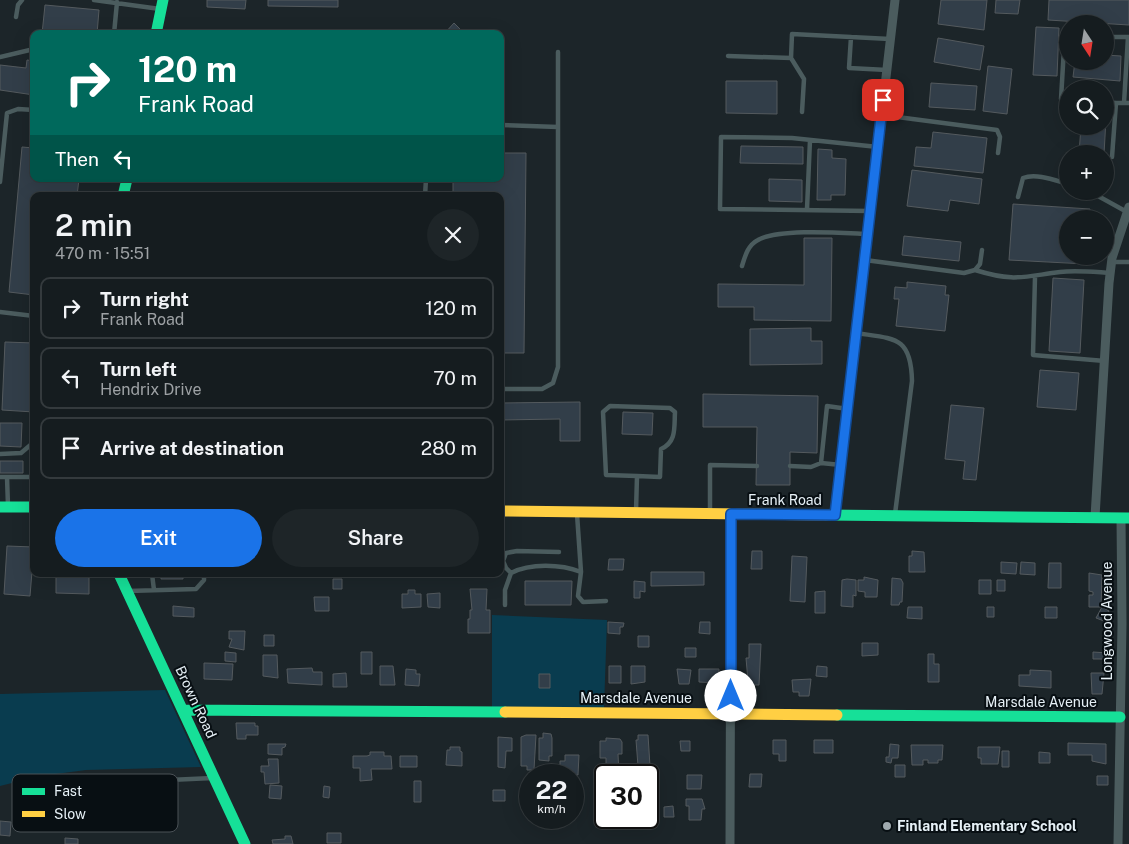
<!DOCTYPE html>
<meta charset="utf-8">
<style>
body{margin:0;font-family:"Public Sans",sans-serif;background:#1e2528;color:#f1f3f6;height:100vh;display:flex;flex-direction:column;font-size:19px;white-space:nowrap}
*{box-sizing:border-box;margin:0}
p{font-size:16px;color:#9da1a4}
.icon{flex:none;width:28px;height:28px;fill:none;stroke:currentColor;stroke-width:2;stroke-linecap:round;stroke-linejoin:round}
.map{position:relative;flex:1;overflow:hidden}
.sheet{position:absolute;left:30px;top:192px;width:474px;height:385px;display:flex;flex-direction:column;background:#151c1f;border-radius:10px;box-shadow:0 5px 20px #0002,0 0 0 1px #343a3d}
.sheet>*{flex:none}
.guide{position:absolute;left:30px;top:30px;width:474px;height:152px;border-radius:10px;box-shadow:0 5px 20px #0002,0 0 0 1px #343a3d;background:#00695c;color:#fff;overflow:hidden}
.needle{width:32px;rotate:168deg}
.fabs{position:absolute;left:1059px;top:15px;display:grid;gap:10px}
.fabs a{display:grid;place-items:center;width:55px;height:55px;border-radius:50%;background:#151c1f;box-shadow:0 5px 20px #0002,0 0 0 1px #343a3d;font-size:25px}
.speed{position:absolute;left:519px;top:764px;display:flex;gap:10px;font-size:25px;font-weight:700;text-align:center}
.speed>*{display:grid;place-content:center;width:65px;height:65px;border-radius:50%;background:#151c1f;box-shadow:0 5px 20px #0002,0 0 0 1px #343a3d;line-height:1}
.speed small{font-size:12px;font-weight:400}
.speed .limit{border:2px solid #111;border-radius:8px;background:#fff;color:#111}
.pin{position:absolute;display:grid;place-items:center;width:42px;height:42px;color:#fff;margin:-21px;border-radius:10px;box-shadow:0 2px 8px #0006}
.me{position:absolute;width:55px;margin:-28px;rotate:0deg;stroke-linejoin:round;filter:drop-shadow(0 0 4px #0008)}
.turn{display:flex;align-items:center;gap:18px;height:105px;padding:0 25px;font-size:22px}
.turn .icon{width:65px;height:65px;stroke-width:2.5}
.turn b{display:block;font-size:35px;line-height:42px}
.then{display:flex;align-items:center;height:48px;padding:0 25px;background:#0003;gap:10px;font-size:19px}
.round{display:grid;place-items:center;flex:none;width:52px;height:52px;border-radius:26px;background:#1e2528}
.headline{display:flex;align-items:center;justify-content:space-between;height:85px;padding:0 25px}
h1{font-size:30px;font-weight:600;line-height:38px}
.button{display:flex;gap:10px;margin-top:auto;padding:10px 25px}
.button a{flex:1;height:58px;border-radius:30px;background:#1a73e8;color:#fff;font-size:20px;font-weight:600;line-height:58px;text-align:center}
.button a+a{background:#1e2528;color:#f1f3f6}
ul{padding:0;list-style:none}
li{display:flex;align-items:center;gap:15px;height:62px;margin:0 10px 8px;padding:0 15px;border:2px solid #343a3d;border-radius:10px}
li div{flex:1}
li b{display:block;font-size:19px}
li em{font-style:normal}
.map>svg:first-child{display:block}
</style>
<div class="map">
<svg width="1129" height="844" viewBox="0 0 1129 844">
<rect width="100%" height="100%" fill="#1c2529"/>
<path fill="#093c4f" d="M492 615 607 620 604 709 492 708Z
M165 690 201 767 86 770 40 776 0 786V694Z"/>
<path fill="#323e49" stroke="#545a5e" d="M207 0H246L245 9 207 7Z
M268 0H338V7L268 6Z
M941 0H987L984 30 938 24Z
M996 0H1020L1018 14 995 13Z
M1049 0H1129V25L1048 20Z
M45 5 99 10 97 34H42Z
M454 23 465 34H444Z
M1036 27 1059 28 1057 76 1033 75Z
M938 38 984 46 980 70 934 62Z
M1105 55 1121 56 1120 81 1073 77 1075 61H1105Z
M27 60 34 61V95L0 90V65L26 68Z
M988 66 1012 69 1007 114 983 111Z
M726 81H777V114L726 113Z
M931 83 977 86 975 110 929 107Z
M1106 119 1104 154H1079L1081 126H1105Z
M933 132 987 138 983 173 914 166 916 147 931 148Z
M741 146 803 147V164L740 163Z
M22 147 34 148V179H79L77 196H34V295L9 292Z
M818 149 832 150V158L846 159 845 195H831V200H817Z
M500 153H526L524 353H500V196H453V179H500Z
M912 170 982 179 979 204 950 200 948 211 907 206Z
M769 179 802 180V202L769 201Z
M1013 204 1090 209 1089 219H1068V256H1087L1086 264 1009 260Z
M904 236 961 242 959 261 902 255Z
M804 238H832L831 321 754 320V307H718V284L804 285Z
M1053 278 1084 280 1080 353 1049 351Z
M907 282 946 286 945 295H949L945 331 896 326 899 299H894L895 287 907 288Z
M811 328V341H822V364L750 365V329Z
M5 342 34 343V412L2 410Z
M1040 370 1079 373 1076 410 1037 407Z
M703 394 818 396 817 453 790 452V485H756L757 427H703Z
M580 402V441H560V419L500 420V403Z
M951 405 984 408 976 480 963 479 965 461 945 459Z
M623 412 653 413 652 435 622 434Z
M0 423H22L21 447 0 446Z
M0 461H23V473H0Z
M7 546 34 547 30 596 4 594Z
M752 551H762V569H751Z
M912 551 924 552 925 572H909V556H912Z
M792 556 807 557 805 602 790 601Z
M609 559H624L623 570H608Z
M1001 562 1017 563 1016 574 1001 573Z
M1021 562 1035 563V575L1020 574Z
M1049 563H1061V588H1048Z
M651 572H704V585L651 586Z
M1089 573 1102 575 1101 607H1089V595H1093V592L1089 591Z
M56 574H89V594L56 593Z
M161 574H183V579H161Z
M864 577 878 580 877 597H865V592L858 591V580H864Z
M892 578 901 579 903 583 902 602H900L899 605H891Z
M333 579H342V589H333Z
M847 579 856 580V596L853 595V607L841 606 842 580Z
M979 580H991V594H979Z
M997 580H1005V591H997Z
M525 581H572L571 605H525Z
M634 581 645 582V592L640 591V598H634Z
M470 589H487L486 610H490V633H468V619H470V610H472Z
M408 590H415V594H421V607L402 608V594H408Z
M825 591V613H815V592Z
M440 593V608L428 607 427 594Z
M314 597H329V611H315Z
M173 606 194 608V617L173 616Z
M908 607H922V619L907 618Z
M987 607H994V617H987Z
M1045 607H1057V618H1045Z
M1102 607 1109 611 1104 621 1096 618Z
M608 622 624 623 623 627H620V634L608 633Z
M700 622H710V634L699 633Z
M229 631H245L244 650 229 647 232 639H229Z
M264 635H274V646H264Z
M638 636H649V647H638Z
M862 643H878V655L862 656Z
M749 644H761L759 685H749L748 681 746 658H749Z
M685 648H696V657H685Z
M225 652 236 653V662L225 661Z
M361 652H372V674H361Z
M1093 652 1108 653V659H1093Z
M928 654H934V664H939V682H928Z
M263 655H277L278 678 263 676Z
M204 663 233 664 232 680 204 679Z
M380 666H393L395 685H380Z
M609 666H621V683H609Z
M631 666H645V682L631 684Z
M817 666 827 667V677L816 676Z
M312 668 313 672H322V685L288 683 287 669Z
M406 669 416 670V674H420L419 686 405 685Z
M677 669 691 670 689 684H679Z
M699 669H719L718 683 699 682Z
M1030 670 1051 671V688L1019 686V675H1030Z
M346 673 347 687H333V674Z
M1091 673H1104L1102 694H1092Z
M539 674H550V688H539Z
M811 679 809 696H799V692H793L792 680Z
M236 723H255V726H258V735H246V739H237Z
M543 733 551 734 552 738V756H549V761L539 760V738H543Z
M526 735H536L534 770H527V766H521V737Z
M638 735H648L650 766H638L636 740H638Z
M498 737 512 738V751H506L505 768 498 767Z
M606 738 620 739 622 742V754H618L619 775H606V758H600V741H606Z
M773 740H786V761H779V754H773Z
M814 740H833V753H814Z
M680 741H690V751H681Z
M1068 743 1106 744V764L1092 761V755H1068Z
M268 744H286L285 747 282 748V755L268 754Z
M890 744 899 745 898 758H892L891 763 886 762V757H889Z
M911 745H943L942 760H938V763H928V760H923V765H912Z
M450 747H460V751L462 752V766L446 765 447 750H450Z
M978 747H1000L998 764H981V758H978Z
M1002 751H1009V767H1002Z
M370 752H384V756H391L392 769H371L372 780 360 781V768H353V756H367L370 755Z
M1039 752 1050 753V763H1039Z
M565 755H579L578 775H564V772H560V761H565Z
M400 756H417V767H400Z
M268 759H278L279 783 265 784 264 772H261V766H269Z
M895 765H905V777H895Z
M750 774H762L761 787H749Z
M687 775H702L701 789H687Z
M1097 776H1108V785H1097Z
M414 781H421V802H414Z
M270 785 282 786 281 799 269 798Z
M324 786 330 787 329 798 323 797Z
M493 790H505V801H493Z
M686 799H702L705 809H702L701 820H689V806H686Z
M673 806 674 817H664V807Z
M0 821 11 822 10 836 0 835Z
M327 833H341V843H327Z
M285 836H291L293 844H273L272 840 285 839Z
M65 838 78 839V844H65Z"/>
<g fill="none" stroke-linecap="round" stroke-linejoin="round">
<path stroke="#4b5c5e" stroke-width="4.5" d="M94 0 160 9
M16 17 18 5 22 0
M114 34 117 2
M242 34 251 32 297 34
M851 37 849 68 887 70
M1105 37H1129
M1068 43 1064 48 1061 99H1068
M728 56 791 58 792 34 890 39
M0 57 34 49
M791 58 804 79 802 112
M1105 102 1116 103
M1124 103 1128 37
M882 115 997 130 1000 137 998 153
M500 125 558 127
M1112 157 1116 103H1129
M0 182 7 113 18 109 34 110
M1089 191 1127 212
M425 196 426 179
M1018 197 1023 178C1036 173 1054 180 1068 184
M807 209 810 140
M870 211 720 209 721 137 792 138 878 147
M865 260 964 273 975 270 980 264 982 250
M1112 262H1129
M742 266C745 256 748 245 758 240 779 228 843 233 868 234
M975 270C1014 282 1021 277 1060 272 1076 270 1094 272 1111 273
M1035 277 1033 355 1105 361
M0 312 34 316
M856 333C895 339 911 336 912 381L895 514
M500 389H542L553 383 558 367V52
M0 454 21 453 34 442
M841 465 821 463 827 406 848 409
M790 466 811 467 821 463
M0 477H34
M7 477 8 506
M33 509 34 534
M636 512 637 476 660 477 661 449C677 442 674 427 675 412L670 408 610 406 603 412 606 475 637 476
M710 513V465L757 466
M577 514 581 572 578 596 583 602 606 601
M511 573 506 568 503 561 506 553 517 551 559 552
M152 574 154 590
M128 591 196 589 204 580V574
M505 605V590L511 573C530 563 561 564 581 572
M38 798 50 788 59 785 213 778"/>
<path stroke="#4b5c5e" stroke-width="9" d="M835 515 895 0
M1095 517 1109 283 1112 258 1129 207
M730 844 731 514
M1118 844 1122 624 1121 518"/>
<path stroke="#16e098" stroke-width="11" d="M156 34 163 0
M123 196 127 179
M0 507H34
M826 515 1129 518
M119 574 245 844
M183 710 505 712
M837 715 1120 717"/>
<path stroke="#ffcf43" stroke-width="11" d="M500 511 826 515
M505 712 837 715"/>
</g>
<g fill="none" stroke-linecap="round" stroke-linejoin="round">
<defs>
<path id="route" d="M731 696V514L835 515 883 100"/>
</defs>
<use href="#route" stroke="#114b97" stroke-width="12"/>
<use href="#route" stroke="#1a73e8" stroke-width="9"/>
</g>
<circle fill="#9fa9ae" stroke="#080f13" stroke-width="2" cx="887" cy="826" r="5"/>
<g text-anchor="middle" dominant-baseline="central" stroke-width="4" stroke-linejoin="round" paint-order="stroke">
<g font-size="14" fill="#e6f0f6" stroke="#080f13">
<text x="785" y="500">Frank Road</text>
<text transform="translate(1107 621) rotate(-90)">Longwood Avenue</text>
<text x="636" y="698">Marsdale Avenue</text>
<text transform="translate(196 702) rotate(65)">Brown Road</text>
<text x="1041" y="702">Marsdale Avenue</text>
</g>
<g font-size="14" font-weight="bold" fill="#e6f0f6" stroke="#080f13" text-anchor="start">
<text x="897" y="826">Finland Elementary School</text>
</g>
</g>
<rect x="12" y="774" width="166" height="58" rx="8" fill="#080f13" stroke="#4b5257" stroke-width="1"/>
<rect x="22" y="788" width="23" height="7" fill="#16e098"/>
<rect x="22" y="811" width="23" height="6" fill="#ffcf43"/>
<g font-size="14" fill="#e6f0f6">
<text x="54" y="796">Fast</text>
<text x="54" y="819">Slow</text>
</g>
</svg>
<div class="fabs">
<a><svg class="needle" viewBox="-14 -14 28 28"><path d="M0-13l5 13h-10z" fill="#e53935"/><path d="M0 13l5-13h-10z" fill="#9da1a4"/></svg></a>
<a><svg class="icon" aria-label="search" viewBox="0 0 24 24"><circle cx="10" cy="10" r="6"/><path d="M15 15l6 6"/></svg></a>
<a>+</a>
<a>−</a>
</div>
<div class="speed"><div>22<small>km/h</small></div><div class="limit">30</div></div>
<div class="pin" style="left:883px;top:100px;background:#d93025"><svg class="icon" aria-label="arrive" viewBox="0 0 24 24"><path d="M6 21V4h12l-3 4 3 4H6"/></svg></div>
<svg class="me" style="left:731px;top:696px" viewBox="-20 -20 40 40"><circle r="19" fill="#fff"/><path d="M0-13L10 11 0 6-10 11z" fill="#1a73e8"/></svg>
<div class="guide">
<div class="turn"><svg class="icon" aria-label="right" viewBox="0 0 24 24"><path d="M7 20v-9h11M14 6l5 5-5 5"/></svg><div><b>120 m</b>Frank Road</div></div>
<div class="then">Then<svg class="icon" aria-label="left" viewBox="0 0 24 24"><path d="M17 20v-9H6M10 6l-5 5 5 5"/></svg></div>
</div>
<section class="sheet">
<div class="headline"><div><h1>2 min</h1><p>470 m · 15:51</p></div><a class="round"><svg class="icon" aria-label="close" viewBox="0 0 24 24"><path d="M6 6l12 12M18 6L6 18"/></svg></a></div>
<ul>
<li><svg class="icon" aria-label="right" viewBox="0 0 24 24"><path d="M7 20v-9h11M14 6l5 5-5 5"/></svg><div><b>Turn right</b><p>Frank Road</p></div><em>120 m</em></li>
<li><svg class="icon" aria-label="left" viewBox="0 0 24 24"><path d="M17 20v-9H6M10 6l-5 5 5 5"/></svg><div><b>Turn left</b><p>Hendrix Drive</p></div><em>70 m</em></li>
<li><svg class="icon" aria-label="arrive" viewBox="0 0 24 24"><path d="M6 21V4h12l-3 4 3 4H6"/></svg><div><b>Arrive at destination</b></div><em>280 m</em></li>
</ul>
<div class="button"><a>Exit</a><a>Share</a></div>
</section>
</div>
